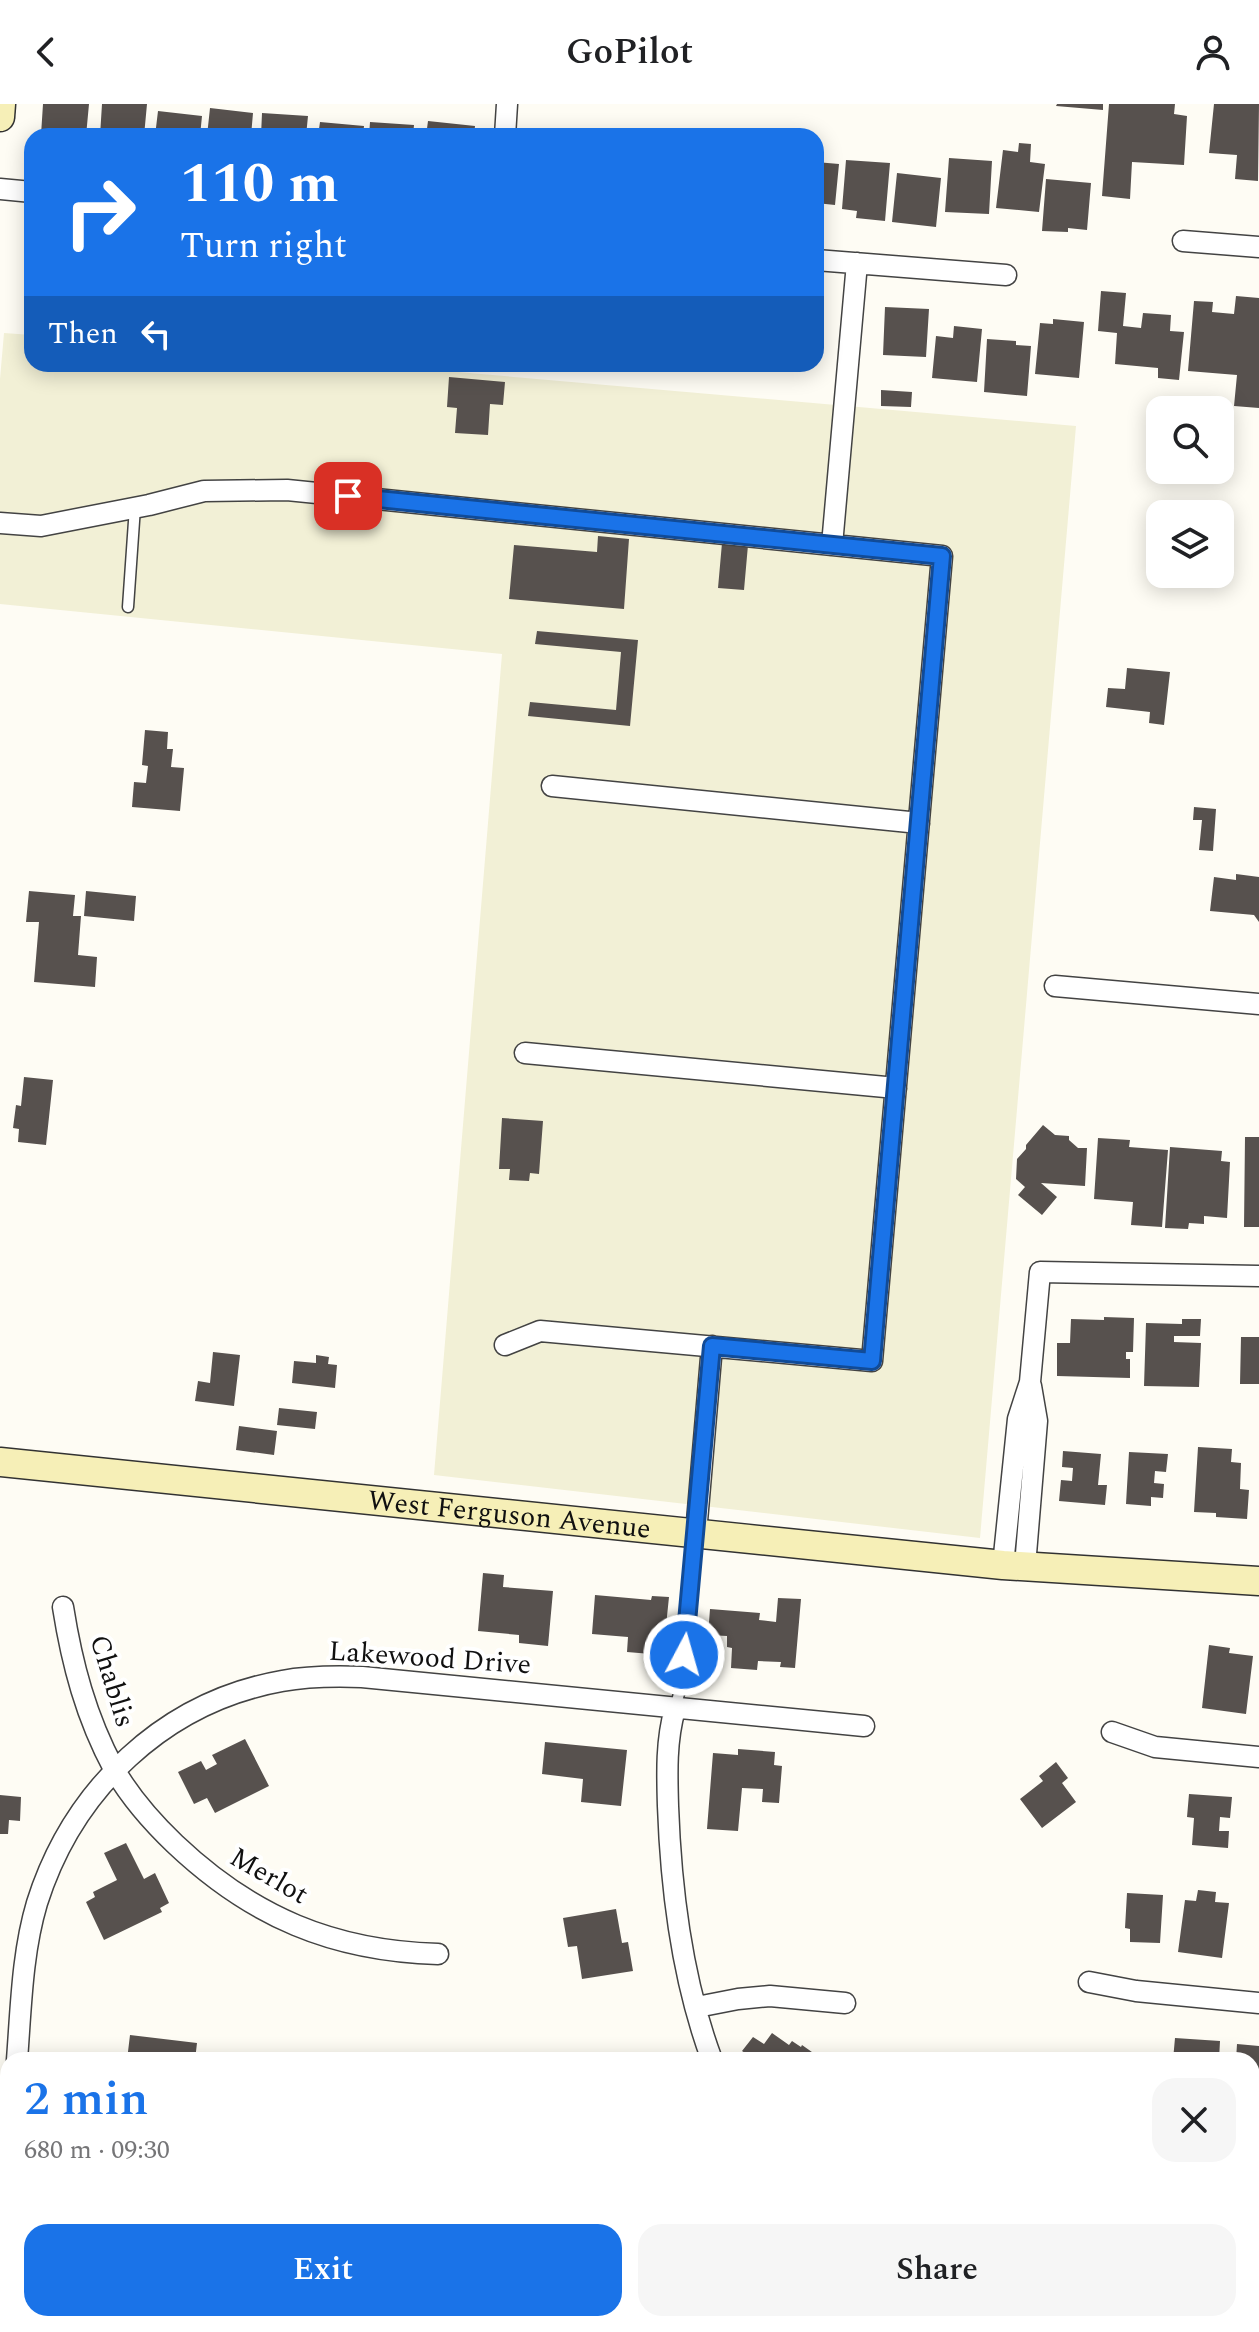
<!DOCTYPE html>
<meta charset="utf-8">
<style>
body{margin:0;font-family:Spectral,serif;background:#f6f6f6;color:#202124;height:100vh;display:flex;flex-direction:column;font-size:30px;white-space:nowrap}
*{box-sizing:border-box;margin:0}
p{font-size:26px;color:#757577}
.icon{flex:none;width:44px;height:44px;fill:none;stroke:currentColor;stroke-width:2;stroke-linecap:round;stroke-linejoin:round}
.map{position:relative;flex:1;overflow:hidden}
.panel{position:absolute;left:0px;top:1948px;width:1260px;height:280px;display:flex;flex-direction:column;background:#fff;border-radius:24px 24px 0 0;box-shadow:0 4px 20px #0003}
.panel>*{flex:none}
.banner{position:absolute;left:24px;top:24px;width:800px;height:244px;border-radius:24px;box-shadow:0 4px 20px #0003;background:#1a73e8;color:#fff;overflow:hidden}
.buttons{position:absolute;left:1146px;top:292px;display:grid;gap:16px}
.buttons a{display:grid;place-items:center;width:88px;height:88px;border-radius:16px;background:#fff;box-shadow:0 4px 20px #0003;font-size:40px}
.pin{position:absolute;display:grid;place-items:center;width:68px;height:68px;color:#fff;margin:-34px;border-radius:16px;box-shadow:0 4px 12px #0006}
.me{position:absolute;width:88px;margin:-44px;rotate:6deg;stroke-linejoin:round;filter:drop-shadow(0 0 6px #0008)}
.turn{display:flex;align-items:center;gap:28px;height:168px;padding:0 24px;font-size:36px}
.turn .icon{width:104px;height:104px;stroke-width:2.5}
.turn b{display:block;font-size:56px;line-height:68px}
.then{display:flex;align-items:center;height:76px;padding:0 24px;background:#0003;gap:16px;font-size:30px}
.round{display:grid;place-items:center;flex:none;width:84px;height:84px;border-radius:24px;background:#f6f6f6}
.summary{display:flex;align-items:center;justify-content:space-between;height:136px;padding:0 24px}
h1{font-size:48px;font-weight:600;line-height:60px;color:#1a73e8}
.button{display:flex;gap:16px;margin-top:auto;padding:16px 24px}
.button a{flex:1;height:92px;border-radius:24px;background:#1a73e8;color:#fff;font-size:32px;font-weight:600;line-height:92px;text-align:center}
.button a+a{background:#f6f6f6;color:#202124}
header{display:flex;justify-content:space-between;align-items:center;height:104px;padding:0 24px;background:#fff;font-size:36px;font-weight:600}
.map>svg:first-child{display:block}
</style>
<header><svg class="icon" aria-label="back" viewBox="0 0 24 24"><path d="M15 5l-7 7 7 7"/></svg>GoPilot<svg class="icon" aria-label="person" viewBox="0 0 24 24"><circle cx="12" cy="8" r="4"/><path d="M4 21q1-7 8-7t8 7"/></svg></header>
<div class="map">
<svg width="1259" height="2228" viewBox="0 0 1259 2228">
<rect width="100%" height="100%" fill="#fefcf4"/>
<path fill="#f2f0d6" d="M4 229 32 231V260H366L1076 322 980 1434 434 1371 502 550 0 500V275Z"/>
<path fill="#57514e" d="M43 0H89L86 32 41 31Z
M102 0H147L144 32H100Z
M1057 0H1103V6L1056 2Z
M1109 0H1175L1174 10 1187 12 1184 61 1132 58 1130 95 1102 92Z
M1214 0H1259L1258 77 1235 75 1237 51 1209 49Z
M210 4 253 9 251 32H207Z
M158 7 202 12 200 32H155Z
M262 9 308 12 306 32H261Z
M428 17 475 22 474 32H426Z
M320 18 364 22 363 32H318Z
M370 18 414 21 413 32H369Z
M1019 39 1031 40 1030 58 1045 60 1039 108 996 104 1003 46 1018 48Z
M949 54 992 57 989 110 945 108Z
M846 56 890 59 885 117 856 114 857 107 842 105Z
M816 58 839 60 835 101 816 99Z
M897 69 941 74 936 123 892 118Z
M1046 75 1091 79 1087 126 1068 124V128L1042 127Z
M1101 187 1126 189 1123 222 1141 224 1143 209 1171 211 1170 227 1184 228 1179 276 1158 274V264L1115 260 1117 229 1098 227Z
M1236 192 1259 194V304L1234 302 1237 271 1188 267 1194 197 1213 198 1212 208 1234 210Z
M816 201H822L818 252 816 251Z
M885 203 929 205 926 253 883 251Z
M1053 215 1084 218 1079 274 1035 270 1040 219 1053 220Z
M954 222 982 225 977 278 932 274 936 232 953 234Z
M987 235 1016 237V241L1031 242 1027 292 984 288Z
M449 273 505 278 503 301 490 300 488 331 455 329 457 304 447 303Z
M881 286 912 288 911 303 881 302Z
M598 432 629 435 624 505 509 495 514 441 597 448Z
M722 439 748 441 744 486 718 484Z
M537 527 638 536 630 622 528 612 530 598 616 606 621 548 535 540Z
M1127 564 1170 568 1164 621 1149 619 1150 608 1106 603 1108 584 1125 585Z
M145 626 168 628 167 645H173L171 663 184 664 180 707 132 703 134 678 146 679 148 662 142 661Z
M1194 703 1216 705 1213 747 1199 746 1202 716H1193Z
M1236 770 1259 773V818L1254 811 1210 807 1214 773 1236 776Z
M29 787 75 791 73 812H81L78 851 97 853 95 883 34 878 39 818H26Z
M86 787 136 792 134 817 84 812Z
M24 973 53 976 46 1041 18 1038 19 1025 13 1024 16 1001 21 1002Z
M502 1014 543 1017 539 1070 530 1069 529 1077 509 1076 510 1065H499Z
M1043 1021 1055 1031 1069 1032V1036L1078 1044H1087L1085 1082 1041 1079 1057 1093 1042 1111 1018 1091 1025 1083 1016 1075 1017 1055 1026 1045V1041Z
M1245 1033H1259V1123H1244Z
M1098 1034 1130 1036 1129 1043 1168 1046 1162 1123 1131 1121 1133 1098 1094 1095Z
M1170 1043 1222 1047 1221 1057 1230 1058 1227 1114 1204 1112V1120L1189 1119 1188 1125 1165 1124Z
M1104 1213 1134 1214 1133 1248H1126V1255H1130V1274L1057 1272V1239H1070L1071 1215 1104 1216Z
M1182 1215H1201L1200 1232H1174V1238L1201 1239 1199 1283 1144 1282 1146 1219 1182 1220Z
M1241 1233H1259V1280H1240Z
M213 1248 240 1251 234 1302 195 1297 198 1277 210 1279Z
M316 1251 329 1253 328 1260 337 1261 335 1284 292 1279 294 1257 316 1259Z
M279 1304 317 1308 315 1325 277 1321Z
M239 1322 277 1327 274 1351 236 1346Z
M1198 1343 1232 1345 1231 1358 1241 1359 1240 1385 1249 1386 1247 1415 1216 1413V1409L1194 1408Z
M1063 1347 1101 1350 1098 1381H1107L1105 1401 1059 1397 1061 1376 1072 1377 1073 1364 1062 1363Z
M1129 1348 1168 1350 1166 1368 1155 1367 1154 1379 1164 1380 1163 1394 1151 1393V1402L1126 1400Z
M483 1469 504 1471 503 1483 553 1487 548 1542 519 1539V1531L478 1527Z
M595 1491 651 1496 652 1492 669 1493 663 1551 627 1548 628 1533 592 1530Z
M778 1494 801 1495 795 1564 780 1563 781 1558 758 1557 757 1566 731 1564 732 1544 727 1543V1532L708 1531 710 1505 760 1509 759 1516 776 1518Z
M1209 1541 1230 1544 1229 1549 1253 1552 1246 1610 1202 1604Z
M245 1635 269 1682 215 1709 207 1694 194 1700 178 1668 201 1657 206 1666 217 1660 212 1651Z
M545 1638 627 1646 621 1702 581 1698 583 1675 542 1670Z
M738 1645 775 1648 774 1661 782 1662 779 1699 762 1698 763 1685 742 1684 738 1727 707 1725 713 1649 738 1651Z
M1056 1658 1068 1674 1062 1679 1076 1698 1042 1724 1020 1695 1043 1677 1039 1672Z
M1189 1690 1232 1693 1230 1714 1220 1713 1219 1727H1229L1228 1744 1192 1741 1194 1714 1187 1713Z
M0 1691 21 1693 20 1717 9 1716 8 1730H0Z
M126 1739 144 1775 155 1769 169 1799 160 1804 162 1808 104 1836 86 1798 95 1793 93 1788 117 1776 104 1749Z
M1198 1786 1216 1788 1215 1798 1229 1799 1222 1854 1178 1848 1185 1796 1196 1797Z
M1127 1789 1163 1791 1160 1839 1130 1838V1825L1125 1824Z
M616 1805 622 1839 628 1838 633 1867 582 1875 577 1842 568 1843 563 1814Z
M772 1929 789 1941 792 1937 801 1943 802 1941 819 1953 817 1956H755L742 1947 753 1933 764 1940Z
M130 1931 197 1939 195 1956H127Z
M1175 1934 1220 1937 1219 1956H1173Z
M1237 1940 1259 1942V1991L1252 1990V1956H1236Z
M1252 2064 1259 2065 1254 2124H1252Z
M1252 2209H1259V2228H1243L1244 2220H1252Z
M953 2220H993V2228H953Z
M1094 2220H1147V2228H1093Z
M1180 2220H1240L1239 2228H1179Z"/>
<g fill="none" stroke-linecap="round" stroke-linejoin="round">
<defs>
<path id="lane" d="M128 503 135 403
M675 1605 681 1582 695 1432"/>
<path id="street" d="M505 32 507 0
M0 85 32 88
M1183 137 1259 143
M816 156 1006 171
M0 419 41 422 149 401 204 387 287 386 942 452 872 1257 540 1227 505 1241
M832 441 857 159
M552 682 919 719
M1055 882 1259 900
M525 949 896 984
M696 1429 712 1242
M1003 1461 1018 1315 1030 1278 1040 1168 1259 1172
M1025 1462 1037 1317 1031 1282
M63 1503C72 1560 86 1613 114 1665 130 1693 152 1718 175 1740 252 1813 333 1847 438 1850
M675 1605C666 1636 667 1669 668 1702 671 1787 682 1876 712 1956
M1112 1628 1155 1643 1259 1653
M1089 1878 1136 1887 1259 1899
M697 1903 738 1895 770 1892 845 1899
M17 1956C21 1904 22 1849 37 1799 73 1685 164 1598 282 1577 309 1572 335 1572 362 1573L864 1622
M0 2045 8 2050
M1252 2163 1259 2164
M55 2220 60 2228
M748 2228 751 2220
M1057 2228V2220"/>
<g id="secondary">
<path d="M0 13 1 0"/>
<path id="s1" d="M0 1358 1003 1461 1259 1477"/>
</g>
</defs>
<use href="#lane" stroke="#434343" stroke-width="13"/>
<use href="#street" stroke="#434343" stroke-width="23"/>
<use href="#secondary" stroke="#323232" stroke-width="31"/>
<use href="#lane" stroke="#fff" stroke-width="10"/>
<use href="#street" stroke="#fff" stroke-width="20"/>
<use href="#secondary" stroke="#f6efb7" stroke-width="28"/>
</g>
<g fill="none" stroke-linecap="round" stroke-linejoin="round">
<defs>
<path id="route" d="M348 392 942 452 872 1257 712 1242 684 1551"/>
</defs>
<use href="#route" stroke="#114b97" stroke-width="20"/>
<use href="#route" stroke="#1a73e8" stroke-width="14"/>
</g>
<g text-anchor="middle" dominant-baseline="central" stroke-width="8" stroke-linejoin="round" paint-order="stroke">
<g font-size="28" fill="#101010" stroke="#fff">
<text stroke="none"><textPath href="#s1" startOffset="512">West Ferguson Avenue</textPath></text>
<text transform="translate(430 1554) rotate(4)">Lakewood Drive</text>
<text transform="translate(112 1577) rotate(73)">Chablis</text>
<text transform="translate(269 1772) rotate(30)">Merlot</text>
</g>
</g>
</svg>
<div class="buttons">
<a><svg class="icon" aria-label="search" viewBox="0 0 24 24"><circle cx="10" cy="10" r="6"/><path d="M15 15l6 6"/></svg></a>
<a><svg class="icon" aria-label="layers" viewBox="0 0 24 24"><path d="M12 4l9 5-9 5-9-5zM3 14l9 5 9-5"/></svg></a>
</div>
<div class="pin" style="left:348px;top:392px;background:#d93025"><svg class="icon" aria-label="arrive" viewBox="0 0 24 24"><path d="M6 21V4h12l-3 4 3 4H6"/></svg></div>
<svg class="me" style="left:684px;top:1551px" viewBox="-20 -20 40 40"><circle r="17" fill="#1a73e8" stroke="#fff" stroke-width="3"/><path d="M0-11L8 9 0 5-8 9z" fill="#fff"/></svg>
<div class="banner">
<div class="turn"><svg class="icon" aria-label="right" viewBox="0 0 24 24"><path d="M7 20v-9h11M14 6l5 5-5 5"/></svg><div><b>110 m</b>Turn right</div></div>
<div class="then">Then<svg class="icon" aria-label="left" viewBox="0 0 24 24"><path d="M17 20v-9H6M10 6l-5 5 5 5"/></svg></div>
</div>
<section class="panel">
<div class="summary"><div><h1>2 min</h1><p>680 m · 09:30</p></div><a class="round"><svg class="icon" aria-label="close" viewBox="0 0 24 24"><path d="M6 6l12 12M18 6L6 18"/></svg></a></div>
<div class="button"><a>Exit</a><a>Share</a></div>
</section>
</div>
